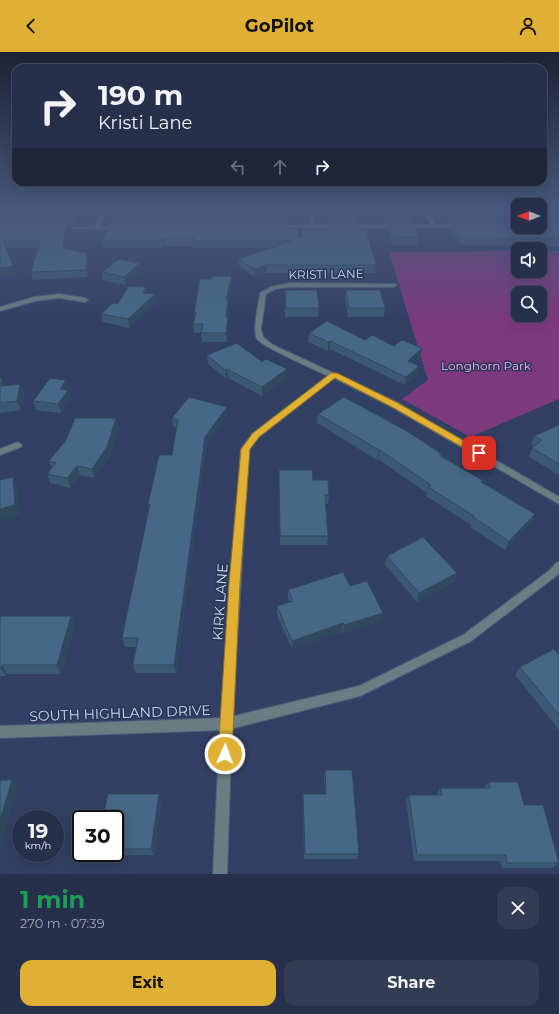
<!DOCTYPE html>
<meta charset="utf-8">
<style>
body{margin:0;font-family:Montserrat,sans-serif;background:#323c54;color:#f1f3f6;height:100vh;display:flex;flex-direction:column;font-size:15px;white-space:nowrap}
*{box-sizing:border-box;margin:0}
p{font-size:13px;color:#a4a9b5}
.icon{flex:none;width:22px;height:22px;fill:none;stroke:currentColor;stroke-width:2;stroke-linecap:round;stroke-linejoin:round}
.map{position:relative;height:822px;overflow:hidden}
.drawer{display:flex;flex-direction:column;background:#26304a;flex:1}
.drawer>*{flex:none}
.guide{position:absolute;left:12px;top:12px;width:535px;height:122px;border-radius:12px;box-shadow:0 4px 16px #0002,0 0 0 1px #424b62;background:#26304a;color:#f1f3f6;overflow:hidden}
.needle{width:26px;rotate:270deg}
.tools{position:absolute;left:511px;top:146px;display:grid;gap:8px}
.tools a{display:grid;place-items:center;width:36px;height:36px;border-radius:8px;background:#26304a;box-shadow:0 4px 16px #0002,0 0 0 1px #424b62;font-size:20px}
.speed{position:absolute;left:12px;top:758px;display:flex;gap:8px;font-size:20px;font-weight:700;text-align:center}
.speed>*{display:grid;place-content:center;width:52px;height:52px;border-radius:50%;background:#26304a;box-shadow:0 4px 16px #0002,0 0 0 1px #424b62;line-height:1}
.speed small{font-size:10px;font-weight:400}
.speed .limit{border:2px solid #111;border-radius:6px;background:#fff;color:#111}
.pin{position:absolute;display:grid;place-items:center;width:34px;height:34px;color:#fff;margin:-17px;border-radius:8px;box-shadow:0 2px 6px #0006}
.me{position:absolute;width:44px;margin:-22px;rotate:2deg;stroke-linejoin:round;filter:drop-shadow(0 0 3px #0008)}
.turn{display:flex;align-items:center;gap:14px;height:84px;padding:0 20px;font-size:18px}
.turn .icon{width:52px;height:52px;stroke-width:2.5}
.turn b{display:block;font-size:28px;line-height:34px}
.lanes{display:flex;align-items:center;height:38px;padding:0 20px;background:#0003;justify-content:center;gap:20px;direction:ltr}
.lanes .off{opacity:.35}
.round{display:grid;place-items:center;flex:none;width:42px;height:42px;border-radius:12px;background:#323c54}
.summary{display:flex;align-items:center;justify-content:space-between;height:68px;padding:0 20px}
h1{font-size:24px;font-weight:700;line-height:30px;color:#1e9e55}
.button{display:flex;gap:8px;margin-top:auto;padding:8px 20px}
.button a{flex:1;height:46px;border-radius:12px;background:#dfb034;color:#111;font-size:16px;font-weight:700;line-height:46px;text-align:center}
.button a+a{background:#323c54;color:#f1f3f6}
header{display:flex;justify-content:space-between;align-items:center;height:52px;padding:0 20px;background:#dfb034;color:#111;font-size:18px;font-weight:700}
.map>svg:first-child{display:block}
</style>
<header><svg class="icon" aria-label="back" viewBox="0 0 24 24"><path d="M15 5l-7 7 7 7"/></svg>GoPilot<svg class="icon" aria-label="person" viewBox="0 0 24 24"><circle cx="12" cy="8" r="4"/><path d="M4 21q1-7 8-7t8 7"/></svg></header>
<div class="map">
<svg width="559" height="822" viewBox="0 0 559 822">
<rect width="100%" height="100%" fill="#324063"/>
<path fill="#7e3a7f" fill-rule="evenodd" d="M518 199V219H540V199H559V347L475 383 472 386 402 347 428 328 389 200ZM518 241H540V263H518Z"/>
<g fill="none" stroke-linecap="round" stroke-linejoin="round">
<defs>
<path id="minor" d="M0 156H3L2 159H0Z
M105 156H109L99 175H119V177H61L59 176 61 175H94Z
M308 156H312L315 169V173H431L421 156H425L436 173H463L465 174 463 175 279 176 277 175 279 174 310 173 311 169Z
M289 231 396 232 397 233 394 235H289L275 237 266 242 261 277 263 285 273 293 398 351 559 445V452L392 355 334 326 259 385 249 397 232 672 227 822H213L220 672 241 397 253 381 328 324C316 318 264 296 257 287 252 278 259 251 260 241L271 235Z
M59 242 85 246 88 248 85 250 59 246 35 249 0 259V255L34 245Z
M18 390 22 393 21 395 0 403V397Z"/>
<path id="tertiary" d="M559 510V521L556 524 471 589 360 644 226 678 0 686V674L226 666 359 634 463 583 550 518 556 511Z"/>
</defs>
<use href="#minor" stroke="#4e5c7c" stroke-width="2"/>
<use href="#tertiary" stroke="#4e5c7c" stroke-width="2"/>
<use href="#minor" fill="#677f82" fill-rule="evenodd"/>
<use href="#tertiary" fill="#677f82" fill-rule="evenodd"/>
</g>
<path fill="#3c5973" d="M10 156H85L75 172H71L72 178 67 186 66 197 87 201 89 209 88 225 33 228 31 220 37 196H6L15 222 0 225 4 170 2 165Z
M288 156 289 176 299 186 301 185V177H331V172H330L328 159H327L326 156H354L356 164 355 169 376 213 375 221H266L255 225 239 214 238 207 269 196H194L193 194H164L163 196H104L102 188 114 170 113 164Z
M380 156H407L410 164 409 169 418 185 417 193H392L387 177 388 172H385Z
M443 156H518V175L540 156H559V194L460 193 451 177 452 172H449L442 158Z
M140 211 142 219 125 233 103 228 102 220Z
M232 224V232L228 248 229 256 228 265V274L227 290H202L201 281H194L193 272 194 267V260Z
M146 235 148 242H155L156 250 129 276 103 270 101 262Z
M285 238 319 256 318 265H285Z
M346 238 385 256 384 265H348L345 246Z
M309 281 365 288 394 294 420 305 413 311 418 322 405 333 330 297 328 299 308 290Z
M207 303 262 310 287 317V326L262 344 228 326 226 327 208 312Z
M0 326 5 333 24 341 21 358 0 361Z
M69 337 68 338 71 347 61 361 36 358 33 349Z
M318 362 442 402 441 404 482 428 481 430 535 462 531 471 505 498 470 475 471 473 426 444 427 441 378 407 377 408 317 371Z
M227 363 206 394 176 621H136L133 613 136 595H125L122 586 149 456 148 452 172 403 177 376 173 375 172 366Z
M559 373V423L529 405 532 396 534 395 531 393 534 384Z
M119 375 110 404 94 426 80 423 70 436 50 431 47 422 52 416 49 409Z
M279 418 313 428 329 443 328 452H325L328 484 327 493H280Z
M387 504 457 521 454 530 417 550 385 513Z
M350 534 382 569 343 581 342 580 292 597 277 563V554L290 550 288 547V538Z
M0 564H71L75 572 61 622H7L6 624H0Z
M559 603V678L515 623 520 615Z
M325 718 359 802 357 807H304L303 749V742H325L324 725Z
M489 730 524 753 559 811 552 816H502L500 809H414L406 749 409 743H437L440 736H484Z
M161 749 154 803H82L77 797 81 780V801H115V767L103 764Z"/>
<path fill="#31495e" d="M79 156H85L75 172 74 164Z
M70 170 72 178 67 186 65 204 63 196 65 179Z
M163 186 164 194 163 196 162 188Z
M87 201 89 209 88 225 86 218Z
M140 211 142 219 125 233 124 225Z
M266 213V221L255 225V217Z
M13 214 15 222 0 225V216Z
M232 224V232L228 248 229 256 227 274 226 248Z
M146 235 148 243 143 241Z
M155 242 156 250 129 276 128 267Z
M228 265V274L227 290 226 281Z
M330 289V297L328 299V290Z
M422 296 420 305 406 317 408 309Z
M419 314 418 322 405 333 406 325Z
M227 317 228 326 226 327 225 318Z
M287 317V326L262 344V335Z
M2 326 6 335 1 334Z
M66 328 69 337 63 346 60 337Z
M20 332 24 341 21 358 17 349Z
M68 338 71 347 61 361 58 352Z
M227 355V363L206 394 176 621 174 613 205 385Z
M116 366 119 375 110 404 94 426 92 417Z
M379 398H380L378 407 377 408Z
M77 414 80 423 70 436 67 426Z
M13 425 17 434 20 462 0 468V457Z
M535 462 531 471 505 498 509 489Z
M457 521 454 530 417 550 419 541Z
M383 561 382 569 343 581 344 573Z
M71 564 75 572 61 622 57 613Z
M343 571 342 580 292 597V589Z
M2 613 7 622 6 624 1 616Z
M12 728 18 735 0 797V768Z
M159 742 161 749 154 803 151 797Z"/>
<path fill="#466886" stroke="#31495e" d="M10 156H79L74 164 2 165Z
M117 156H288L289 164H113Z
M329 156H354L356 164H330Z
M384 156H407L410 164H386Z
M446 156H518V164H450Z
M540 156H559V164H542L541 166 542 169H559V186H461L453 169H518V175H540Z
M357 169 358 177H366L376 213H266L255 217 238 207 291 189H193L194 186H163L162 188H102L110 170H289V176H298L299 186 303 185 301 177H332L331 170Z
M388 169H412L418 185H393Z
M0 170H70L65 179 63 196 87 201 86 218 31 220 40 188H3L13 214 0 216Z
M119 207 140 211 124 225 102 220Z
M212 224H232L226 248H228L226 265H228L226 281H201L203 272H193L196 260H194L200 227H211Z
M128 234 146 235 143 241 155 242 128 267 101 262 113 251 118 252Z
M285 238H317L319 256H286Z
M346 238H380L385 256H349Z
M327 269 365 288 372 283 394 294 402 288 422 296 408 309 419 314 406 325 330 289 328 290 309 281Z
M237 291 262 310 266 307 287 317 262 335 227 317 225 318 207 303Z
M0 326H2L1 334 20 332 17 349 0 351Z
M50 326 66 328 60 337 68 338 58 352 33 349Z
M189 345 227 355 205 385 174 613H133L138 586H122L150 452H148L159 403H172L178 368 172 366Z
M344 345 405 378 442 402 439 403 482 428 481 430 535 462 509 489 473 465 474 464 428 435 431 433 380 398H379L318 362Z
M75 366H116L107 395 92 417 77 414 67 426 47 422 56 411 49 409 66 388Z
M559 373V412L532 396 542 388 534 384Z
M279 418H312L313 428H328L329 443H325L328 484H280Z
M13 425 15 453 0 457V428Z
M423 485 457 521 419 541 387 504Z
M343 520 350 534 367 529 383 561 344 573 343 571 292 589 277 554 293 549 288 538Z
M0 564H71L57 613H2L1 616H0Z
M554 597 559 603V663L520 615Z
M325 718H352L359 802H305L303 742H326Z
M0 728H12L0 768Z
M489 730H518L524 753H543L559 811H507L506 803H417L409 743H442L440 736H490Z
M108 742H159L151 797H115V767H84V764H103Z
M81 780V797H77Z"/>
<linearGradient id="sky" x2="0" y2="1"><stop stop-color="#1c2336"/><stop offset="0.58" stop-color="#49597c"/><stop offset="1" stop-color="#49597c" stop-opacity="0"/></linearGradient>
<rect width="559" height="271" fill="url(#sky)"/>
<path fill="#dfb034" stroke="#917222" d="M331 321H337L398 351 482 399 483 401 482 403H476L392 355 335 326 259 385 250 397 240 531 232 702 230 707 225 709 220 707 218 702 229 531 241 397 253 381Z"/>
<g text-anchor="middle" dominant-baseline="central" stroke-width="3" stroke-linejoin="round" paint-order="stroke">
<g font-size="12" fill="#d0daef" stroke="#283657">
<text transform="translate(326 222) rotate(-1)">KRISTI LANE</text>
</g>
<g font-size="12" fill="#fbb6fb" stroke="#283657">
<text x="486" y="313">Longhorn Park</text>
</g>
<g font-size="14" fill="#d0daef" stroke="#283657">
<text transform="translate(220 550) rotate(-86)">KIRK LANE</text>
<text transform="translate(120 661) rotate(-2)">SOUTH HIGHLAND DRIVE</text>
</g>
</g>
</svg>
<div class="tools">
<a><svg class="needle" viewBox="-14 -14 28 28"><path d="M0-13l5 13h-10z" fill="#e53935"/><path d="M0 13l5-13h-10z" fill="#a4a9b5"/></svg></a>
<a><svg class="icon" aria-label="sound" viewBox="0 0 24 24"><path d="M4 9h4l5-4v14l-5-4H4zM17 9q2 3 0 6"/></svg></a>
<a><svg class="icon" aria-label="search" viewBox="0 0 24 24"><circle cx="10" cy="10" r="6"/><path d="M15 15l6 6"/></svg></a>
</div>
<div class="speed"><div>19<small>km/h</small></div><div class="limit">30</div></div>
<div class="pin" style="left:479px;top:401px;background:#d93025"><svg class="icon" aria-label="arrive" viewBox="0 0 24 24"><path d="M6 21V4h12l-3 4 3 4H6"/></svg></div>
<svg class="me" style="left:225px;top:702px" viewBox="-20 -20 40 40"><circle r="17" fill="#dfb034" stroke="#fff" stroke-width="3"/><path d="M0-11L8 9 0 5-8 9z" fill="#fff"/></svg>
<div class="guide">
<div class="turn"><svg class="icon" aria-label="right" viewBox="0 0 24 24"><path d="M7 20v-9h11M14 6l5 5-5 5"/></svg><div><b>190 m</b>Kristi Lane</div></div>
<div class="lanes"><svg class="icon off" aria-label="left" viewBox="0 0 24 24"><path d="M17 20v-9H6M10 6l-5 5 5 5"/></svg><svg class="icon off" aria-label="ahead" viewBox="0 0 24 24"><path d="M12 20V5M6 11l6-6 6 6"/></svg><svg class="icon" aria-label="right" viewBox="0 0 24 24"><path d="M7 20v-9h11M14 6l5 5-5 5"/></svg></div>
</div>
</div>
<section class="drawer">
<div class="summary"><div><h1>1 min</h1><p>270 m · 07:39</p></div><a class="round"><svg class="icon" aria-label="close" viewBox="0 0 24 24"><path d="M6 6l12 12M18 6L6 18"/></svg></a></div>
<div class="button"><a>Exit</a><a>Share</a></div>
</section>
